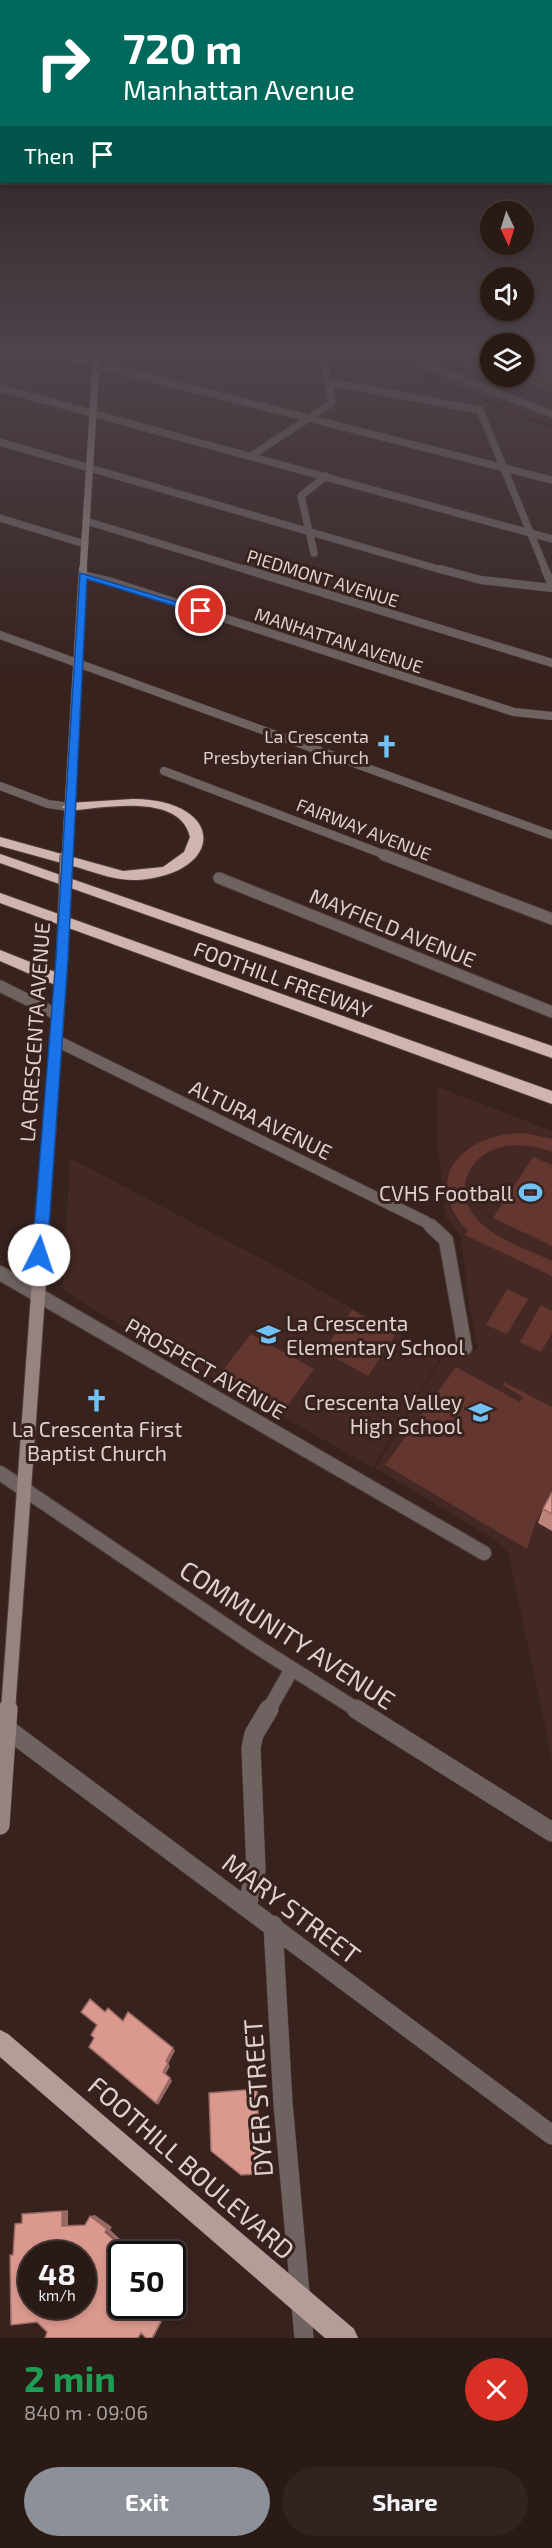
<!DOCTYPE html>
<meta charset="utf-8">
<style>
body{margin:0;font-family:"Exo 2",sans-serif;background:#31231f;color:#f1f3f6;height:100vh;display:flex;flex-direction:column;font-size:22px;white-space:nowrap}
*{box-sizing:border-box;margin:0}
p{font-size:20px;color:#a5a1a1}
.icon{flex:none;width:33px;height:33px;fill:none;stroke:currentColor;stroke-width:2;stroke-linecap:round;stroke-linejoin:round}
.map{position:relative;height:2338px;overflow:hidden}
.side{display:flex;flex-direction:column;background:#291a16;flex:1}
.side>*{flex:none}
.hud{position:absolute;left:0px;top:0px;width:552px;height:183px;box-shadow:0 3px 9px #0003,0 0 0 2px #453835;background:#00695c;color:#fff;overflow:hidden}
.needle{width:39px;rotate:176deg}
.controls{position:absolute;left:480px;top:201px;display:grid;gap:12px}
.controls a{display:grid;place-items:center;width:54px;height:54px;border-radius:50%;background:#291a16;box-shadow:0 3px 9px #0003,0 0 0 2px #453835;font-size:30px}
.speed{position:absolute;left:18px;top:2241px;display:flex;gap:12px;font-size:30px;font-weight:700;text-align:center}
.speed>*{display:grid;place-content:center;width:78px;height:78px;border-radius:50%;background:#291a16;box-shadow:0 3px 9px #0003,0 0 0 2px #453835;line-height:1}
.speed small{font-size:15px;font-weight:400}
.speed .limit{border:3px solid #111;border-radius:9px;background:#fff;color:#111}
.pin{position:absolute;display:grid;place-items:center;width:51px;height:51px;color:#fff;margin:-26px;border:3px solid #fff;border-radius:50%;box-shadow:0 2px 6px #0007}
.me{position:absolute;width:66px;margin:-33px;rotate:4deg;stroke-linejoin:round;filter:drop-shadow(0 0 4px #0008)}
.turn{display:flex;align-items:center;gap:21px;height:126px;padding:0 24px;font-size:27px}
.turn .icon{width:78px;height:78px;stroke-width:2.5}
.turn b{display:block;font-size:42px;line-height:51px}
.then{display:flex;align-items:center;height:57px;padding:0 24px;background:#0003;gap:12px;font-size:22px}
.round{display:grid;place-items:center;flex:none;width:63px;height:63px;border-radius:32px;background:#31231f}
.summary{display:flex;align-items:center;justify-content:space-between;height:102px;padding:0 24px}
h1{font-size:36px;font-weight:700;line-height:45px;color:#1e9e55}
.action{display:flex;gap:12px;margin-top:auto;padding:12px 24px}
.action a{flex:1;height:69px;border-radius:36px;background:#8c9099;color:#fff;font-size:24px;font-weight:700;line-height:69px;text-align:center}
.action a+a{background:#31231f;color:#f1f3f6}
.map>svg:first-child{display:block}
</style>
<div class="map">
<svg width="552" height="2338" viewBox="0 0 552 2338">
<rect width="100%" height="100%" fill="#37221e"/>
<path fill="#442824" d="M438 1087 552 1131V1759L508 1553 495 1540 375 1468 441 1359 478 1349 469 1305 461 1236 445 1216 438 1148Z
M70 1158 277 1267 441 1357 373 1468 96 1311 63 1290Z"/>
<path fill="#633730" d="M383 351H490V370L434 357Z
M524 351H552V392L516 377 524 376Z
M524 1133 552 1139V1152C537 1146 522 1144 506 1146 471 1152 451 1188 476 1218 494 1239 527 1249 552 1261V1276L465 1235 468 1231C418 1178 465 1133 524 1133Z
M533 1157 552 1165V1246L493 1218Z
M507 1289 528 1299 507 1334 486 1325Z
M541 1305 552 1311V1333L541 1352 520 1342Z
M352 1310 395 1335 368 1376 323 1351Z
M251 1334 314 1369 285 1409 221 1373Z
M456 1367 520 1402 523 1397 503 1385 504 1382 552 1407V1491L536 1522 527 1549 385 1465Z"/>
<g fill="none" stroke-linecap="round" stroke-linejoin="round">
<path stroke="#340101" stroke-width="2" d="M359 351 552 427"/>
<defs>
<path id="minor-far4" d="M43 351 96 364
M418 362 552 414
M96 368 119 370 552 480
M329 382 480 410
M0 442 445 571
M251 456 332 403 324 361 316 351
M0 518 85 544
M86 521 250 571
M314 553 301 496 326 476"/>
<path id="minor-far3" d="M245 569 552 663
M440 569 481 580 552 588
M83 575 112 582 514 712 552 716
M164 771 388 856
M0 786 48 804 69 807"/>
<path id="minor-far2" d="M384 855 552 919
M219 878 552 1012
M0 986 56 1014
M55 1040 426 1222 432 1228"/>
<path id="minor-far1" d="M431 1226 446 1240 465 1348
M0 1273 484 1553
M0 1473 256 1646 359 1711
M268 1711 292 1669"/>
<path id="minor" d="M356 1709 552 1832
M3 1726 552 2135
M247 1906 256 1870 251 1748 254 1734 269 1709
M273 1925 283 2103 304 2338"/>
<path id="tertiary-far1" d="M0 388 552 539
M480 410 546 571"/>
<path id="tertiary" d="M545 569 552 586
M0 635 552 835"/>
<path id="secondary-far4" d="M83 571 97 351"/>
<path id="secondary-far3" d="M67 833 83 569"/>
<path id="secondary-far2" d="M43 1228 62 958"/>
<path id="secondary-far1" d="M8 1711 43 1226"/>
<path id="secondary" d="M0 1825 8 1709"/>
<path id="primary" d="M0 2030 8 2034 354 2329 358 2338H325L0 2057Z"/>
<path id="motorway" d="M133 799C227 800 225 874 138 880 118 881 99 874 80 868 53 861 27 853 0 846V837L123 871 163 867 184 852 190 837C180 792 102 808 69 811L62 807 69 803Z
M0 854 552 1046V1058L0 863Z
M0 893 552 1091V1104L0 903Z
M0 950 65 976 67 980 65 984H53L0 961Z"/>
</defs>
<use href="#minor-far4" stroke="#523e3a" stroke-width="8"/>
<use href="#minor-far3" stroke="#523e3a" stroke-width="9"/>
<use href="#minor-far2" stroke="#523e3a" stroke-width="13"/>
<use href="#minor-far1" stroke="#523e3a" stroke-width="16"/>
<use href="#minor" stroke="#523e3a" stroke-width="20"/>
<use href="#tertiary-far1" stroke="#523e3a" stroke-width="8"/>
<use href="#tertiary" stroke="#523e3a" stroke-width="9"/>
<use href="#secondary-far4" stroke="#523e3a" stroke-width="8"/>
<use href="#secondary-far3" stroke="#523e3a" stroke-width="9"/>
<use href="#secondary-far2" stroke="#523e3a" stroke-width="13"/>
<use href="#secondary-far1" stroke="#523e3a" stroke-width="16"/>
<use href="#secondary" stroke="#523e3a" stroke-width="20"/>
<use href="#primary" stroke="#523e3a" stroke-width="1"/>
<use href="#motorway" stroke="#523e3a" stroke-width="2"/>
<use href="#minor-far4" stroke="#6e6361" stroke-width="7"/>
<use href="#minor-far3" stroke="#6e6361" stroke-width="8"/>
<use href="#minor-far2" stroke="#6e6361" stroke-width="11"/>
<use href="#minor-far1" stroke="#6e6361" stroke-width="14"/>
<use href="#minor" stroke="#6e6361" stroke-width="19"/>
<use href="#tertiary-far1" stroke="#6e6361" stroke-width="7"/>
<use href="#tertiary" stroke="#6e6361" stroke-width="8"/>
<use href="#secondary-far4" stroke="#968481" stroke-width="7"/>
<use href="#secondary-far3" stroke="#968481" stroke-width="8"/>
<use href="#secondary-far2" stroke="#968481" stroke-width="11"/>
<use href="#secondary-far1" stroke="#968481" stroke-width="14"/>
<use href="#secondary" stroke="#968481" stroke-width="19"/>
<use href="#primary" fill="#b49d99" fill-rule="evenodd"/>
<use href="#motorway" fill="#d0b4af" fill-rule="evenodd"/>
<defs>
<path id="secondary-bridge-far1" d="M66 856 67 833"/>
<path id="secondary-bridge" d="M62 958 66 855"/>
</defs>
<use href="#secondary-bridge-far1" stroke="#523e3a" stroke-width="9" stroke-linecap="butt"/>
<use href="#secondary-bridge" stroke="#523e3a" stroke-width="13" stroke-linecap="butt"/>
<use href="#secondary-bridge-far1" stroke="#968481" stroke-width="8"/>
<use href="#secondary-bridge" stroke="#968481" stroke-width="11"/>
</g>
<path fill="#bc837a" d="M552 1492V1531L538 1523 543 1509Z"/>
<path fill="#996a63" d="M173 2048 175 2051 168 2064 166 2061Z
M168 2063 170 2066 165 2075 163 2072Z
M170 2078 172 2081 158 2105 156 2103Z
M68 2210V2225L62 2226V2211Z
M95 2215 112 2227 110 2230 137 2254H130L90 2216Z
M146 2247 154 2254H148L142 2249Z
M169 2306H170L154 2337 152 2338Z"/>
<path fill="#db988e" stroke="#996a63" stroke-width="1.5" fill-rule="evenodd" d="M552 1492V1514L543 1509Z
M90 1999 105 2012 108 2008 123 2021 128 2012 173 2048 166 2061 168 2063 163 2072 170 2078 156 2103 89 2047 94 2038 91 2035 97 2025 81 2012Z
M257 2089 261 2174 241 2175 211 2151 209 2093Z
M62 2211V2226L85 2225 90 2216 107 2229 105 2232 130 2254H122V2306H169L152 2338H146L141 2333 138 2338H45L47 2332 37 2322 11 2325 10 2255H13L15 2224 22 2223V2214ZM32 2254H82V2306H32Z
M142 2249 148 2254H139Z"/>
<linearGradient id="sky" x2="0" y2="1"><stop stop-color="#1e1310"/><stop offset="0.52" stop-color="#4d444c"/><stop offset="1" stop-color="#4d444c" stop-opacity="0"/></linearGradient>
<rect width="552" height="678" fill="url(#sky)"/>
<path fill="#1a73e8" stroke="#114b97" stroke-width="1.5" d="M80 573 206 611 198 613 87 579 68 958 47 1255 45 1259H34L32 1255 56 958Z"/>
<defs>
<symbol id="church-bare" viewBox="-9 -9 18 18"><path d="M-1.2-6h2.4v3.5h3.3v2.4h-3.3V6h-2.4V-.1h-3.3v-2.4h3.3Z" fill="#72c1f5" stroke="#37221e" stroke-width="2.5" paint-order="stroke"/></symbol>
<symbol id="stadium-bare" viewBox="-9 -9 18 18"><path d="M0-5a6.5 5 0 1 0 0 10a6.5 5 0 1 0 0-10ZM-3.5-1.8h7v3.6h-7Z" fill="#72c1f5" stroke="#37221e" stroke-width="2.5" paint-order="stroke"/></symbol>
<symbol id="school-bare" viewBox="-9 -9 18 18"><path d="M0-5L7-2L0 1L-7-2ZM-4 1L0 2.5L4 1V4Q0 6-4 4Z" fill="#72c1f5" stroke="#37221e" stroke-width="2.5" paint-order="stroke"/></symbol>
</defs>
<g fill-rule="evenodd">
<use href="#church-bare" x="370" y="730" width="33" height="33"/>
<use href="#stadium-bare" x="514" y="1176" width="33" height="33"/>
<use href="#school-bare" x="252" y="1318" width="33" height="33"/>
<use href="#church-bare" x="80" y="1384" width="33" height="33"/>
<use href="#school-bare" x="464" y="1396" width="33" height="33"/>
</g>
<g text-anchor="middle" dominant-baseline="central" stroke-width="6" stroke-linejoin="round" paint-order="stroke">
<g font-size="18" fill="#dfd0ce" stroke="#37221e">
<text transform="translate(323 578) rotate(17)">PIEDMONT AVENUE</text>
<text transform="translate(339 640) rotate(18)">MANHATTAN AVENUE</text>
<text transform="translate(364 829) rotate(21)">FAIRWAY AVENUE</text>
</g>
<g font-size="18" fill="#dfd0ce" stroke="#37221e" text-anchor="end">
<text x="369" y="736">La Crescenta<tspan x="369" dy="21">Presbyterian Church</tspan></text>
</g>
<g font-size="21" fill="#dfd0ce" stroke="#37221e">
<text transform="translate(393 927) rotate(22)">MAYFIELD AVENUE</text>
<text transform="translate(283 979) rotate(20)">FOOTHILL FREEWAY</text>
<text transform="translate(34 1032) rotate(-86)">LA CRESCENTA AVENUE</text>
<text transform="translate(261 1119) rotate(26)">ALTURA AVENUE</text>
<text transform="translate(206 1368) rotate(30)">PROSPECT AVENUE</text>
</g>
<g font-size="21" fill="#dfd0ce" stroke="#37221e" text-anchor="end">
<text x="513" y="1192">CVHS Football</text>
<text x="286" y="1322" text-anchor="start">La Crescenta<tspan x="286" dy="24">Elementary School</tspan></text>
<text x="462" y="1401">Crescenta Valley<tspan x="462" dy="24">High School</tspan></text>
<text x="97" y="1428" text-anchor="middle">La Crescenta First<tspan x="97" dy="24">Baptist Church</tspan></text>
</g>
<g font-size="26" fill="#dfd0ce" stroke="#37221e">
<text transform="translate(288 1634) rotate(33)">COMMUNITY AVENUE</text>
<text transform="translate(292 1908) rotate(37)">MARY STREET</text>
<text transform="translate(257 2098) rotate(-94)">DYER STREET</text>
<text transform="translate(192 2167) rotate(41)">FOOTHILL BOULEVARD</text>
</g>
</g>
</svg>
<div class="controls">
<a><svg class="needle" viewBox="-14 -14 28 28"><path d="M0-13l5 13h-10z" fill="#e53935"/><path d="M0 13l5-13h-10z" fill="#a5a1a1"/></svg></a>
<a><svg class="icon" aria-label="sound" viewBox="0 0 24 24"><path d="M4 9h4l5-4v14l-5-4H4zM17 9q2 3 0 6"/></svg></a>
<a><svg class="icon" aria-label="layers" viewBox="0 0 24 24"><path d="M12 4l9 5-9 5-9-5zM3 14l9 5 9-5"/></svg></a>
</div>
<div class="speed"><div>48<small>km/h</small></div><div class="limit">50</div></div>
<div class="pin" style="left:201px;top:611px;background:#d93025"><svg class="icon" aria-label="arrive" viewBox="0 0 24 24"><path d="M6 21V4h12l-3 4 3 4H6"/></svg></div>
<svg class="me" style="left:39px;top:1255px" viewBox="-20 -20 40 40"><circle r="19" fill="#fff"/><path d="M0-13L10 11 0 6-10 11z" fill="#1a73e8"/></svg>
<div class="hud">
<div class="turn"><svg class="icon" aria-label="right" viewBox="0 0 24 24"><path d="M7 20v-9h11M14 6l5 5-5 5"/></svg><div><b>720 m</b>Manhattan Avenue</div></div>
<div class="then">Then<svg class="icon" aria-label="arrive" viewBox="0 0 24 24"><path d="M6 21V4h12l-3 4 3 4H6"/></svg></div>
</div>
</div>
<section class="side">
<div class="summary"><div><h1>2 min</h1><p>840 m · 09:06</p></div><a class="round" style="background:#d93025;color:#fff"><svg class="icon" aria-label="close" viewBox="0 0 24 24"><path d="M6 6l12 12M18 6L6 18"/></svg></a></div>
<div class="action"><a>Exit</a><a>Share</a></div>
</section>
